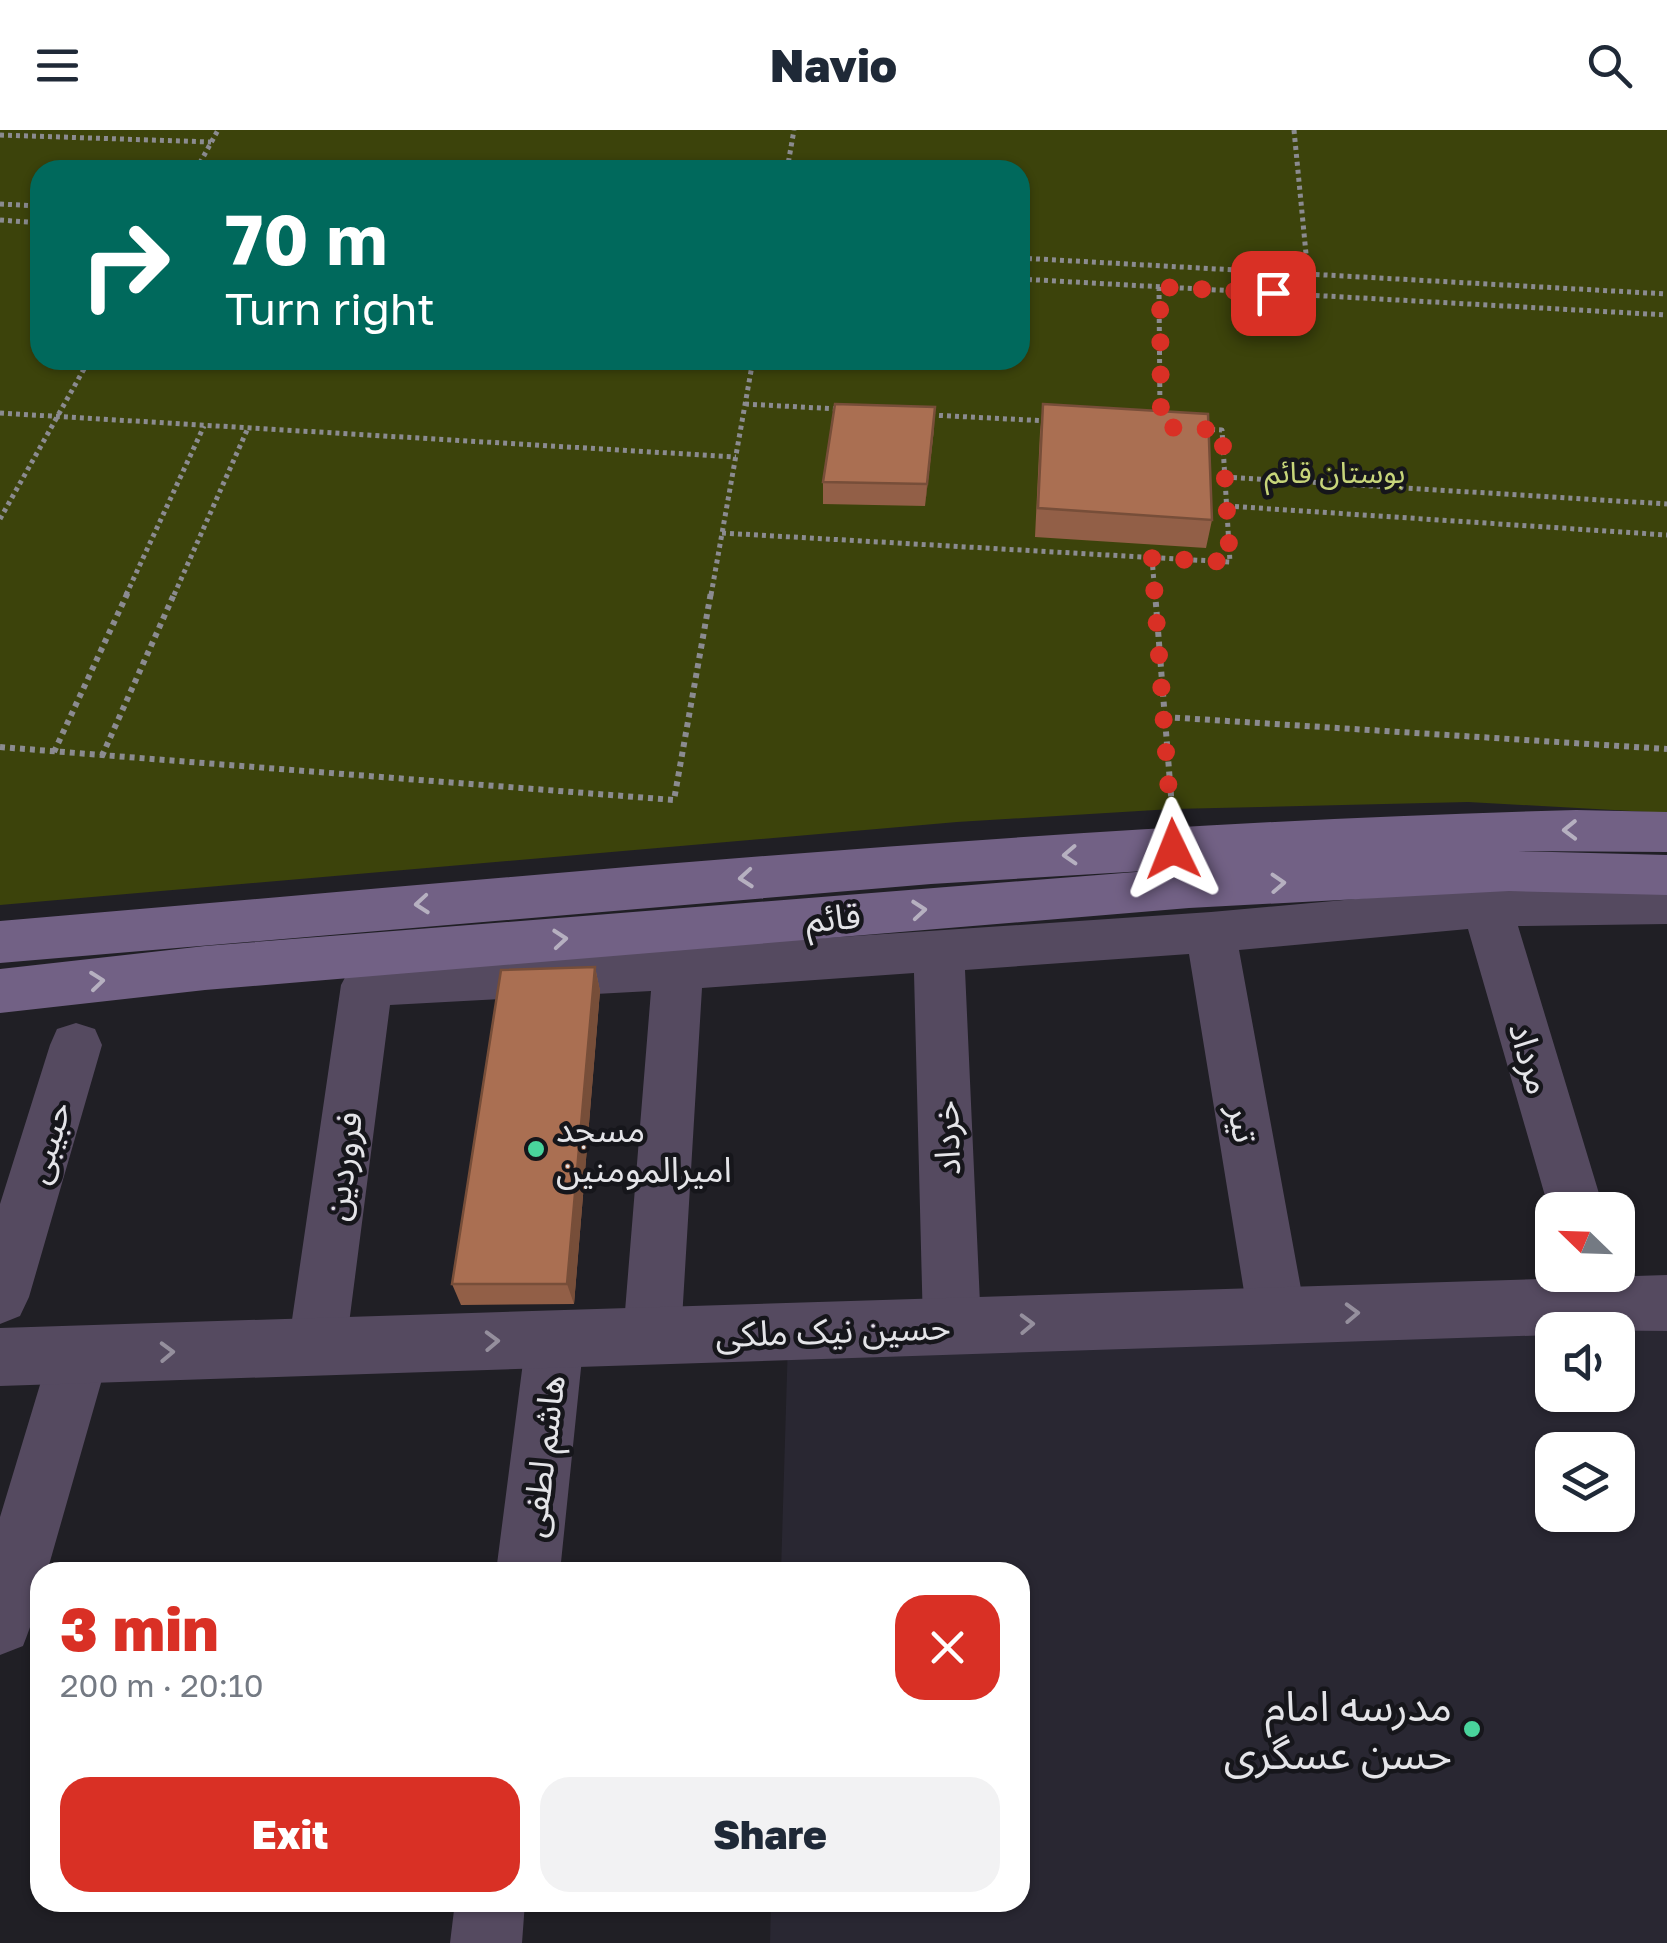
<!DOCTYPE html>
<meta charset="utf-8">
<style>
body{margin:0;font-family:"Golos Text","Noto Sans Arabic",sans-serif;background:#f2f2f3;color:#1f2937;height:100vh;display:flex;flex-direction:column;font-size:38px;white-space:nowrap}
*{box-sizing:border-box;margin:0}
p{font-size:32px;color:#747a83}
.icon{flex:none;width:55px;height:55px;fill:none;stroke:currentColor;stroke-width:2;stroke-linecap:round;stroke-linejoin:round}
.map{position:relative;flex:1;overflow:hidden}
.sheet{position:absolute;left:30px;top:1432px;width:1000px;height:350px;display:flex;flex-direction:column;background:#fff;border-radius:30px;box-shadow:0 2px 8px #0004}
.sheet>*{flex:none}
.hud{position:absolute;left:30px;top:30px;width:1000px;height:210px;border-radius:30px;box-shadow:0 2px 8px #0004;background:#00695c;color:#fff;overflow:hidden}
.needle{width:65px;rotate:293deg}
.tools{position:absolute;left:1535px;top:1062px;display:grid;gap:20px}
.tools a{display:grid;place-items:center;width:100px;height:100px;border-radius:20px;background:#fff;box-shadow:0 2px 8px #0004;font-size:50px}
.pin{position:absolute;display:grid;place-items:center;width:85px;height:85px;color:#fff;margin:-42px;border-radius:20px;box-shadow:0 5px 15px #0006}
.me{position:absolute;width:110px;margin:-55px;rotate:358deg;stroke-linejoin:round;filter:drop-shadow(0 0 8px #0008)}
.turn{display:flex;align-items:center;gap:35px;height:210px;padding:0 30px;font-size:45px}
.turn .icon{width:130px;height:130px;stroke-width:2.5}
.turn b{display:block;font-size:70px;line-height:85px}
.round{display:grid;place-items:center;flex:none;width:105px;height:105px;border-radius:30px;background:#f2f2f3}
.summary{display:flex;align-items:center;justify-content:space-between;height:170px;padding:0 30px}
h1{font-size:60px;font-weight:800;line-height:75px;color:#d93025}
.cta{display:flex;gap:20px;margin-top:auto;padding:20px 30px}
.cta a{flex:1;height:115px;border-radius:30px;background:#d93025;color:#fff;font-size:40px;font-weight:800;line-height:115px;text-align:center}
.cta a+a{background:#f2f2f3;color:#1f2937}
header{display:flex;justify-content:space-between;align-items:center;height:130px;padding:0 30px;background:#fff;font-size:45px;font-weight:800}
.map>svg:first-child{display:block}
</style>
<header><svg class="icon" aria-label="menu" viewBox="0 0 24 24"><path d="M4 6h16M4 12h16M4 18h16"/></svg>Navio<svg class="icon" aria-label="search" viewBox="0 0 24 24"><circle cx="10" cy="10" r="6"/><path d="M15 15l6 6"/></svg></header>
<div class="map">
<svg width="1667" height="1813" viewBox="0 0 1667 1813">
<rect width="100%" height="100%" fill="#201f25"/>
<path fill="#292732" fill-rule="evenodd" d="M1667 1188V1813H770L771 1773 1020 1772V1442H781L788 1211ZM1552 1200H1618V1265H1552ZM1552 1320H1618V1385H1552Z"/>
<path fill="#3c430b" fill-rule="evenodd" d="M0 0H1667V683L1468 672 1172 679 957 692 0 775ZM40 40H1020V230H40Z"/>
<g fill="none" stroke-linecap="round" stroke-linejoin="round">
<path stroke="#8b8b90" stroke-width="5" stroke-dasharray="4 4" stroke-linecap="butt" d="M1294 0 1310 165
M0 5 211 12
M196 40 218 0
M787 40 794 0
M0 74 40 76
M0 90 40 93
M1020 128 1667 164
M1020 149 1667 185
M1159 157 1160 286
M745 274 838 279
M0 283 736 327
M931 285 1048 291
M1225 347 1667 374
M1227 376 1667 405
M0 389 89 230
M722 403 1230 432 1222 300 1200 299
M1152 428 1155 465
M126 465 204 296
M174 465 248 298
M711 465 753 230"/>
<path stroke="#8b8b90" stroke-width="6" stroke-dasharray="5 5" stroke-linecap="butt" d="M1155 462 1172 678
M1165 587 1667 619
M0 617 674 670 711 462
M54 622 128 462
M102 626 175 462"/>
<path fill="#554a60" fill-rule="evenodd" d="M1667 754V794L1518 796 1604 1080H1552V1090L1468 799 1239 820 1306 1186 1298 1205 1277 1213 1256 1205 1248 1186 1189 824 965 840 981 1196 973 1215 952 1223 931 1215 923 1196 914 843 702 858 681 1206 673 1225 652 1233 631 1225 623 1206 651 861 390 875 346 1217 338 1237 317 1245 296 1237 288 1217 341 855 349 840 367 834 678 818 1211 782 1487 757Z
M76 893 95 899 102 915 29 1167 20 1186 0 1194V1074L50 915 57 899Z
M555 1181 576 1190 584 1209 560 1442H496L526 1209 534 1190Z
M79 1197 100 1205 109 1225 47 1442H40C40 1469 33 1491 23 1516L0 1525V1387L49 1225 58 1205Z
M455 1772H525L522 1813H450Z"/>
<path fill="#554a60" fill-rule="evenodd" d="M1667 1145V1201L1552 1200V1205L0 1256V1198Z"/>
<path fill="#726185" fill-rule="evenodd" d="M1576 680 1667 682V722L1518 721 1667 725V765L1509 761 1189 778 205 860 0 883V839L205 816 1161 740 931 754 0 833V791C525 747 1050 694 1576 680Z"/>
</g>
<path fill="#925f47" d="M1043 274 1212 390 1206 418 1035 407 1040 302Z
M934 299 925 376 823 374V352Z
M595 837 600 861 574 1174 461 1175 452 1154Z"/>
<path fill="#774e39" d="M935 277 934 299 925 376 927 354Z
M595 837 600 861 574 1174 567 1154Z"/>
<path fill="#aa6f52" stroke="#774e39" stroke-width="2.5" d="M835 274 935 277 927 354 823 352Z
M1043 274 1208 284 1212 390 1038 378Z
M595 837 567 1154H452L501 840Z"/>
<defs><path id="oneway-chevron" d="M-2-3.5L2.5 0L-2 3.5" fill="none" stroke-width="1.6" stroke-linecap="round" stroke-linejoin="round" transform="scale(2.5)"/></defs>
<g stroke="#b6b0c0">
<use href="#oneway-chevron" transform="translate(1570 700) rotate(179)"/>
<use href="#oneway-chevron" transform="translate(1070 725) rotate(177)"/>
<use href="#oneway-chevron" transform="translate(746 748) rotate(175)"/>
<use href="#oneway-chevron" transform="translate(1278 753) rotate(-3)"/>
<use href="#oneway-chevron" transform="translate(422 774) rotate(175)"/>
<use href="#oneway-chevron" transform="translate(919 780) rotate(-5)"/>
<use href="#oneway-chevron" transform="translate(560 809) rotate(-5)"/>
<use href="#oneway-chevron" transform="translate(97 851) rotate(-6)"/>
</g>
<g stroke="#958f9d">
<use href="#oneway-chevron" transform="translate(1352 1183) rotate(-2)"/>
<use href="#oneway-chevron" transform="translate(1027 1194) rotate(-2)"/>
<use href="#oneway-chevron" transform="translate(492 1211) rotate(-2)"/>
<use href="#oneway-chevron" transform="translate(167 1222) rotate(-2)"/>
</g>
<g fill="none" stroke-linecap="round" stroke-linejoin="round">
<path stroke="#d93025" stroke-width="18" stroke-dasharray="0 32.4" d="M1173 719 1152 428 1230 432 1222 300 1161 297 1160 157 1273 163"/>
</g>
<g fill="#49d49c" stroke="#16161b" stroke-width="4">
<circle cx="536" cy="1019" r="10"/>
<circle cx="1472" cy="1599" r="10"/>
</g>
<g text-anchor="middle" dominant-baseline="central" stroke-width="9" stroke-linejoin="round" paint-order="stroke">
<g font-size="30" fill="#c7d57a" stroke="#16161b">
<text x="1335" y="342">بوستان قائم</text>
</g>
<g font-size="35" fill="#e4e4e8" stroke="#16161b">
<text transform="translate(833 787) rotate(-5)">قائم</text>
<text transform="translate(1531 928) rotate(74)">مرداد</text>
<text transform="translate(1244 994) rotate(80)">تیر</text>
<text transform="translate(946 1008) rotate(-92)">خرداد</text>
<text transform="translate(47 1012) rotate(-73)">حبیبی</text>
<text transform="translate(342 1036) rotate(-82)">فروردین</text>
<text transform="translate(833 1200) rotate(-2)">حسین نیک ملکی</text>
<text transform="translate(542 1326) rotate(-83)">هاشم لطفی</text>
</g>
<g font-size="35" fill="#e4e4e8" stroke="#16161b" text-anchor="start">
<text x="556" y="999">مسجد<tspan x="556" dy="40">امیرالمومنین</tspan></text>
</g>
<g font-size="42" fill="#e4e4e8" stroke="#16161b" text-anchor="end">
<text x="1452" y="1575">مدرسه امام<tspan x="1452" dy="48">حسن عسگری</tspan></text>
</g>
</g>
</svg>
<div class="tools">
<a><svg class="needle" viewBox="-14 -14 28 28"><path d="M0-13l5 13h-10z" fill="#e53935"/><path d="M0 13l5-13h-10z" fill="#747a83"/></svg></a>
<a><svg class="icon" aria-label="sound" viewBox="0 0 24 24"><path d="M4 9h4l5-4v14l-5-4H4zM17 9q2 3 0 6"/></svg></a>
<a><svg class="icon" aria-label="layers" viewBox="0 0 24 24"><path d="M12 4l9 5-9 5-9-5zM3 14l9 5 9-5"/></svg></a>
</div>
<div class="pin" style="left:1273px;top:163px;background:#d93025"><svg class="icon" aria-label="arrive" viewBox="0 0 24 24"><path d="M6 21V4h12l-3 4 3 4H6"/></svg></div>
<svg class="me" style="left:1173px;top:719px" viewBox="-20 -20 40 40"><path d="M0-17L14 15 0 8-14 15z" fill="#d93025" stroke="#fff" stroke-width="4"/></svg>
<div class="hud">
<div class="turn"><svg class="icon" aria-label="right" viewBox="0 0 24 24"><path d="M7 20v-9h11M14 6l5 5-5 5"/></svg><div><b>70 m</b>Turn right</div></div>
</div>
<section class="sheet">
<div class="summary"><div><h1>3 min</h1><p>200 m · 20:10</p></div><a class="round" style="background:#d93025;color:#fff"><svg class="icon" aria-label="close" viewBox="0 0 24 24"><path d="M6 6l12 12M18 6L6 18"/></svg></a></div>
<div class="cta"><a>Exit</a><a>Share</a></div>
</section>
</div>
